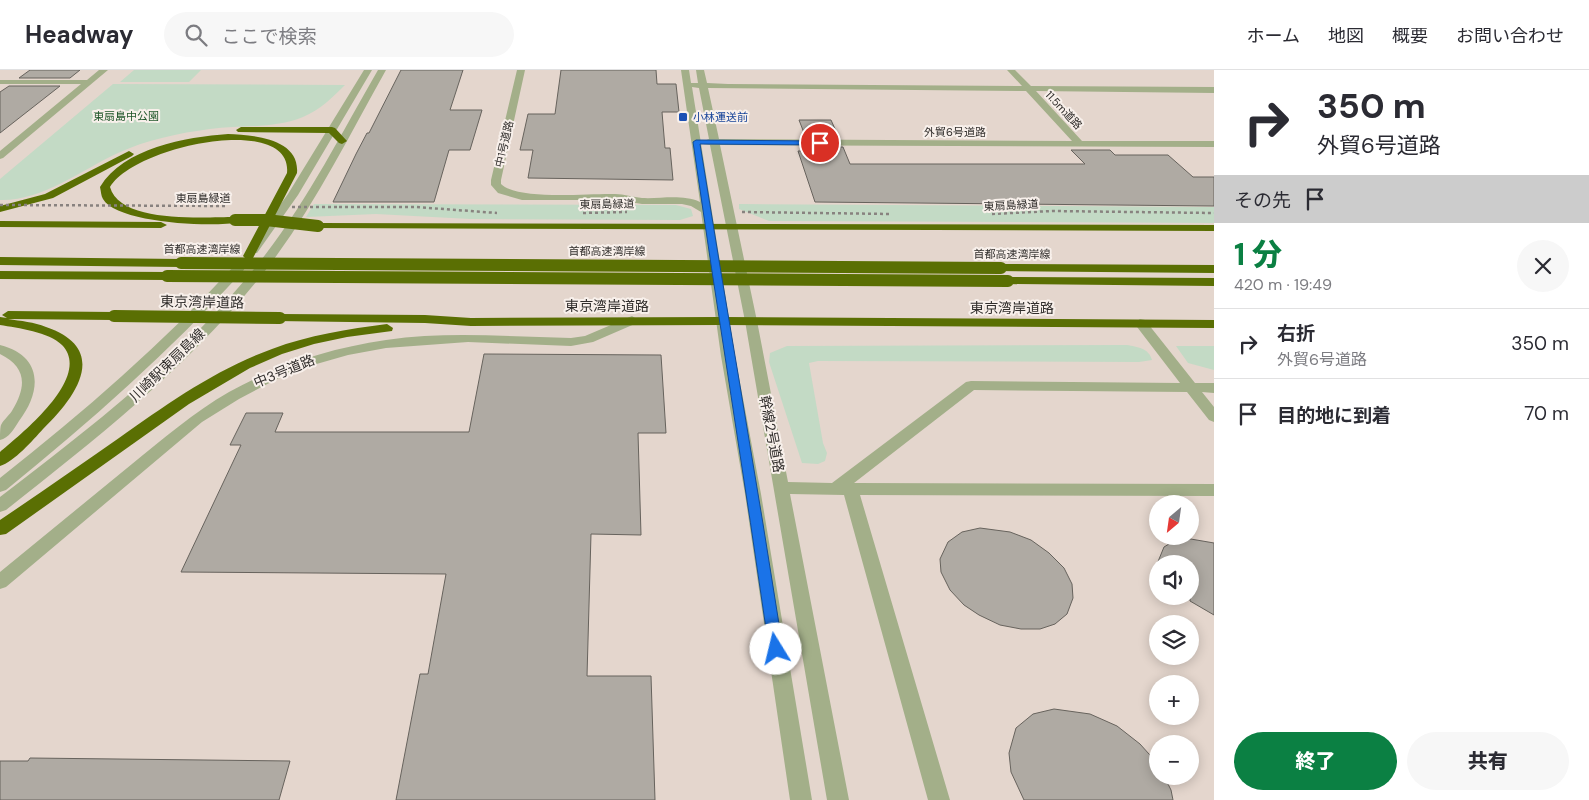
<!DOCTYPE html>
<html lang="ja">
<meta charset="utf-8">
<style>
body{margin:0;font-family:"DM Sans","Noto Sans JP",sans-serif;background:#f7f7f7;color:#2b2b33;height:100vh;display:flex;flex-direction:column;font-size:19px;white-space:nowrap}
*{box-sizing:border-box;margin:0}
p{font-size:16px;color:#7c7c81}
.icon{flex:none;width:28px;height:28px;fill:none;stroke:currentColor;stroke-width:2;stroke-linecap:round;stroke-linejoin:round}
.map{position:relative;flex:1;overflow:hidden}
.panel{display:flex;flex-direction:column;background:#fff;width:375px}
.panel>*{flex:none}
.top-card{background:#fff;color:#2b2b33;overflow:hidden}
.needle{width:32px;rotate:209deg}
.fabs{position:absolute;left:1149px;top:425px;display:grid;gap:10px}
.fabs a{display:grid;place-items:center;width:50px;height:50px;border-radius:50%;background:#fff;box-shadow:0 2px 12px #0003;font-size:25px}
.pin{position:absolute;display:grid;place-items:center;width:42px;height:42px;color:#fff;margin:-21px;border:2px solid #fff;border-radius:50%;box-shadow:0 1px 5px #0007}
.me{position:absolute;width:55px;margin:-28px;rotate:351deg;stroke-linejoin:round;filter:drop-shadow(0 0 4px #0008)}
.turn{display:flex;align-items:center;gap:18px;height:105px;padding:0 20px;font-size:22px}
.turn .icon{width:65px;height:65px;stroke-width:2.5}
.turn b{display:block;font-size:35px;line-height:42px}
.then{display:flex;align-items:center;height:48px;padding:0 20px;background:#0003;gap:10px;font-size:19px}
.round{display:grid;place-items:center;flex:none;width:52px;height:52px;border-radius:26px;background:#f7f7f7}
.overview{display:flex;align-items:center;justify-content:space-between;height:85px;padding:0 20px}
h1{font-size:30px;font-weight:800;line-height:38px;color:#0b8043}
.cta{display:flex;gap:10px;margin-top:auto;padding:10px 20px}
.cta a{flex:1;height:58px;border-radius:30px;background:#0b8043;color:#fff;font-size:20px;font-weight:800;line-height:58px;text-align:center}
.cta a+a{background:#f7f7f7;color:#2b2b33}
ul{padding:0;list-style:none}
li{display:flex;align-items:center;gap:15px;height:70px;padding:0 20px;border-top:1px solid #e1e1e2}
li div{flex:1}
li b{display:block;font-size:19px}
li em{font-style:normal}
header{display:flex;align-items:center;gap:30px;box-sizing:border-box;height:70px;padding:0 25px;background:#fff;border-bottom:1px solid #e1e1e2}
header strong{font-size:24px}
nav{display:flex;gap:28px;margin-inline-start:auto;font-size:18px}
.search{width:350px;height:45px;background:#f7f7f7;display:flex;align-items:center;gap:12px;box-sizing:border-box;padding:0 18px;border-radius:28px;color:#7c7c81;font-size:19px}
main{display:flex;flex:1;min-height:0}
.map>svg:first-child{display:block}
</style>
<header>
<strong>Headway</strong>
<div class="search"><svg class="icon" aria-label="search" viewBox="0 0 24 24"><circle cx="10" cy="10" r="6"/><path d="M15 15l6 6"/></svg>ここで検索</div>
<nav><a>ホーム</a><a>地図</a><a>概要</a><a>お問い合わせ</a></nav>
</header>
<main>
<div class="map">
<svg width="1214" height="730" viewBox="0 0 1214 730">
<rect width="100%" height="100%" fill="#ebe3de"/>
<path fill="#e4d6cd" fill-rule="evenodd" d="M0 0H1214V730H0ZM1158 434H1190V466H1158ZM1158 494H1190V526H1158ZM1158 554H1190V586H1158ZM1158 614H1190V646H1158ZM1158 674H1190V706H1158Z"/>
<path fill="#c3dac5" d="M134 0H201L189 12H120Z
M113 14 345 15C333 27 320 40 303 47 274 59 240 55 210 59 179 63 146 70 118 83 81 100 43 131 0 130V109Z
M314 134 676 135 691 139 693 146 680 150 470 149 376 144 306 147Z
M739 134 1214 137V153L769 151 739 139Z
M1127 275C1137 277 1149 278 1152 290L1139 292 818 291 809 293 823 373 827 383 825 391 818 394 802 393 769 292 770 283 787 276Z
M1176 276H1214V300L1188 293Z"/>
<path fill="#afaaa3" stroke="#67635d" d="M30 0H80L70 8H19Z
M401 0H463L450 40H482L470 80H449L434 132H333L356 84 367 63H369Z
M561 0H656L657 14H676L679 42H662L665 78H670L673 110 528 108 533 80H520L528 44H555Z
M9 16H60L0 63V22Z
M799 50H831L839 68H806Z
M810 77H843L850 94H1085L1071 80H1110L1115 85H1168L1193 107H1214V136L815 132 798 81H811Z
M484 284 661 285 666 363H638L641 465 591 464 587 606H651L655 730H396L420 604H428L446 504 181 502 241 375H230L246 343H283L275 362H469Z
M980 458 1010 462 1031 470 1049 483 1064 498 1072 514 1073 528 1067 544 1055 554 1040 559H1021L1000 555 979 545 964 535 950 520 941 502 940 489 948 472 962 462Z
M1185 468 1214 473V545L1190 531V494H1157L1164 477 1174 471Z
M1054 639 1090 644 1117 656 1140 674 1158 694V706H1164L1171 720 1173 730H1024L1011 702 1009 683 1016 658 1033 644Z
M30 688 290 691 279 730H0V691H28Z"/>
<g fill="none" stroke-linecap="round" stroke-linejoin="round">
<path stroke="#88827f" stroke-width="2.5" stroke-dasharray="3 3" stroke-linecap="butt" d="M339 137H416L497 143
M742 142 891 144
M583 143 627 142
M992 144 1052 141 1214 143"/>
<path fill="#a3af89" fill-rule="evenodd" d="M99 0H108L3 88 0 89V81L81 14H0V10H87Z
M364 0H372L298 125 257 183H249L247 181 288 124Z
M378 0H386C350 64 317 131 274 189 200 288 101 365 6 440L0 442V427C95 354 192 280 265 185 309 128 342 62 378 0Z
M517 0H525L501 110V114C518 131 590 123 615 124 624 124 633 127 642 128 661 129 682 124 700 132L681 0H689L691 13H698L696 0H704L707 13 728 14 1022 16 1007 0H1015L1031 16 1214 17V23L1036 21 1082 71H1214V77L720 75 757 251 788 412 832 413 966 312 971 311 1180 313 1134 253 1140 249 1145 250 1195 313H1214V323L1202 322 1214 337V352L1209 350 1187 322 974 320 854 413 1214 414V426L860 425 950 730H928L844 425 790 424 849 730H827L745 251 710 75 703 74 701 72 709 69 699 18 692 17 735 286 761 424 812 730H790L745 424 721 286 701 142 691 136 682 134H642L617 130H522L498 123 491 115V110ZM708 18 1026 21 1072 71 719 69Z
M239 194 245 198 243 201C170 281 90 352 6 420L0 422V408C84 342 163 273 235 195Z
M632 246 638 250 637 253 593 272 571 276 468 272 386 278 348 285 313 295 275 310 239 329 202 352 6 517 0 519V502C44 466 88 430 132 394 163 369 194 342 229 322 277 295 331 278 386 270 448 261 509 267 571 268L585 266Z
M0 275C43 286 42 321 19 351 14 359 9 368 0 370 0 366 0 358 1 355 4 349 10 345 13 339 27 315 26 297 0 284Z"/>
<path fill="#5a6f03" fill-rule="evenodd" d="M241 57H332L335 58 347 71 342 74 339 73 329 63 238 62 236 60Z
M228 64C252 65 300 68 297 103L253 188H245L243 186 287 103C293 43 135 75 110 117 120 154 204 147 235 147L239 148 240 150 239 152C214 158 116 153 103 129 101 126 101 121 100 117 123 78 186 67 228 64Z
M129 81 134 84 132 86 53 128 0 142V136L45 124Z
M0 151 161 152 167 155 161 158 0 157Z
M318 153 1214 155V161L314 158 312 156Z
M0 187 181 189 187 193 181 197 0 195Z
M1001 194 1214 195V203L997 201 995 198Z
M0 201 167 202 173 206 167 210 0 209Z
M1008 207 1214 208V216L1004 214 1002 211Z
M8 241 114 242 120 246 114 250 8 249C21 251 34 252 46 257 110 279 77 326 43 359 33 370 14 392 0 396V382C21 364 93 307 62 275 49 262 18 258 0 255V247L7 248 2 245Z
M280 244 425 245 471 248 723 247 1214 250V258L723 255 471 256 425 253 275 251 274 248 275 245Z
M387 254 393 258 392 261 347 267 314 274 282 284 250 298 189 334 6 464 0 465V450C40 423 79 396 119 368 167 334 216 299 272 279 309 265 348 259 387 254Z"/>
<path stroke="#88827f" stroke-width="2.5" stroke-dasharray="3 3" stroke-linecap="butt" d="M0 135 228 136
M292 137H339"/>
<path stroke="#5a6f03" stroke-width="12" d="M235 150H266L318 156
M181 193 1001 198
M167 206 1008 211
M114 246 280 248"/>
</g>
<path fill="#1a73e8" stroke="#114b97" d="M696 70 820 71 824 73 820 75 700 74C727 243 757 411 783 579L781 584 776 586 771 584 769 579C745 410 717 241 693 72Z"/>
<rect fill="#1a4fb4" stroke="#f8f0eb" stroke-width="2" x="678" y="42" width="10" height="10" rx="2.5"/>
<g text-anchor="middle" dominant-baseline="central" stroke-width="4" stroke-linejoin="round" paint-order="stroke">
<g font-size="11" fill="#312e2c" stroke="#f8f0eb">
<text transform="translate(1064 40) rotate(47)">11.5m道路</text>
<text x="955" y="62">外貿6号道路</text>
<text transform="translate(504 74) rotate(-77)">中1号道路</text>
<text x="203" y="128">東扇島緑道</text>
<text transform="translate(607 134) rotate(-1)">東扇島緑道</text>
<text transform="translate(1011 135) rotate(-3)">東扇島緑道</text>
<text x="202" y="179">首都高速湾岸線</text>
<text x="607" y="181">首都高速湾岸線</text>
<text x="1012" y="184">首都高速湾岸線</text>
</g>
<g font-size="11" fill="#21572b" stroke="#f8f0eb">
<text x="126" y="46">東扇島中公園</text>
</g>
<g font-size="11" fill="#164399" stroke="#f8f0eb" text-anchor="start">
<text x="693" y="47">小林運送前</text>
</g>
<g font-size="14" fill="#312e2c" stroke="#f8f0eb">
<text transform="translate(202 232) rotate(1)">東京湾岸道路</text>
<text x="607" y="236">東京湾岸道路</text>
<text x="1012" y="238">東京湾岸道路</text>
<text transform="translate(167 295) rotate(-44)">川崎駅東扇島線</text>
<text transform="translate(284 301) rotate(-22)">中3号道路</text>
<text transform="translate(772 364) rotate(79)">幹線2号道路</text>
</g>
</g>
</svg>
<div class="fabs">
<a><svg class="needle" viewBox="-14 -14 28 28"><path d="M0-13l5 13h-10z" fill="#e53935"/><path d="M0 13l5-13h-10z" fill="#7c7c81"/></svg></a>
<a><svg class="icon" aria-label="sound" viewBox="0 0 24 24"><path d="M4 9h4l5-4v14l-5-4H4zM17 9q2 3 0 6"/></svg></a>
<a><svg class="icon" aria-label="layers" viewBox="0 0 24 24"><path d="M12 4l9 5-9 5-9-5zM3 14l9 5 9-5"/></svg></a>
<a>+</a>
<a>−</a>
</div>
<div class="pin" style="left:820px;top:73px;background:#d93025"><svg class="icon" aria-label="arrive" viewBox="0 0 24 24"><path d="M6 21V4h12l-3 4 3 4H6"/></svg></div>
<svg class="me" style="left:776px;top:579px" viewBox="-20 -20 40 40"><circle r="19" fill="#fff"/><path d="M0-13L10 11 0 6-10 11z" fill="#1a73e8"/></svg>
</div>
<section class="panel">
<div class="top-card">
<div class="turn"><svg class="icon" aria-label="right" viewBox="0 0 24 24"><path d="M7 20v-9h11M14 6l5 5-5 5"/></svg><div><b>350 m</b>外貿6号道路</div></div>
<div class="then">その先<svg class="icon" aria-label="arrive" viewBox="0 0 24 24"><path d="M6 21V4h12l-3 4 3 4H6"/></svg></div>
</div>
<div class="overview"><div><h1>1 分</h1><p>420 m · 19:49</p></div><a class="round"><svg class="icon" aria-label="close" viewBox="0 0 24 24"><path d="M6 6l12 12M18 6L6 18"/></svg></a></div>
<ul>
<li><svg class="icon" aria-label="right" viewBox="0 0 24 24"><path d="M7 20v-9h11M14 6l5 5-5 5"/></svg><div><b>右折</b><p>外貿6号道路</p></div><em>350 m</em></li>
<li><svg class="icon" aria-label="arrive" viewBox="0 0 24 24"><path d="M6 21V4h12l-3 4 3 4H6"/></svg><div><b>目的地に到着</b></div><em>70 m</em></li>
</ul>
<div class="cta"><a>終了</a><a>共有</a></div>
</section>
</main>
